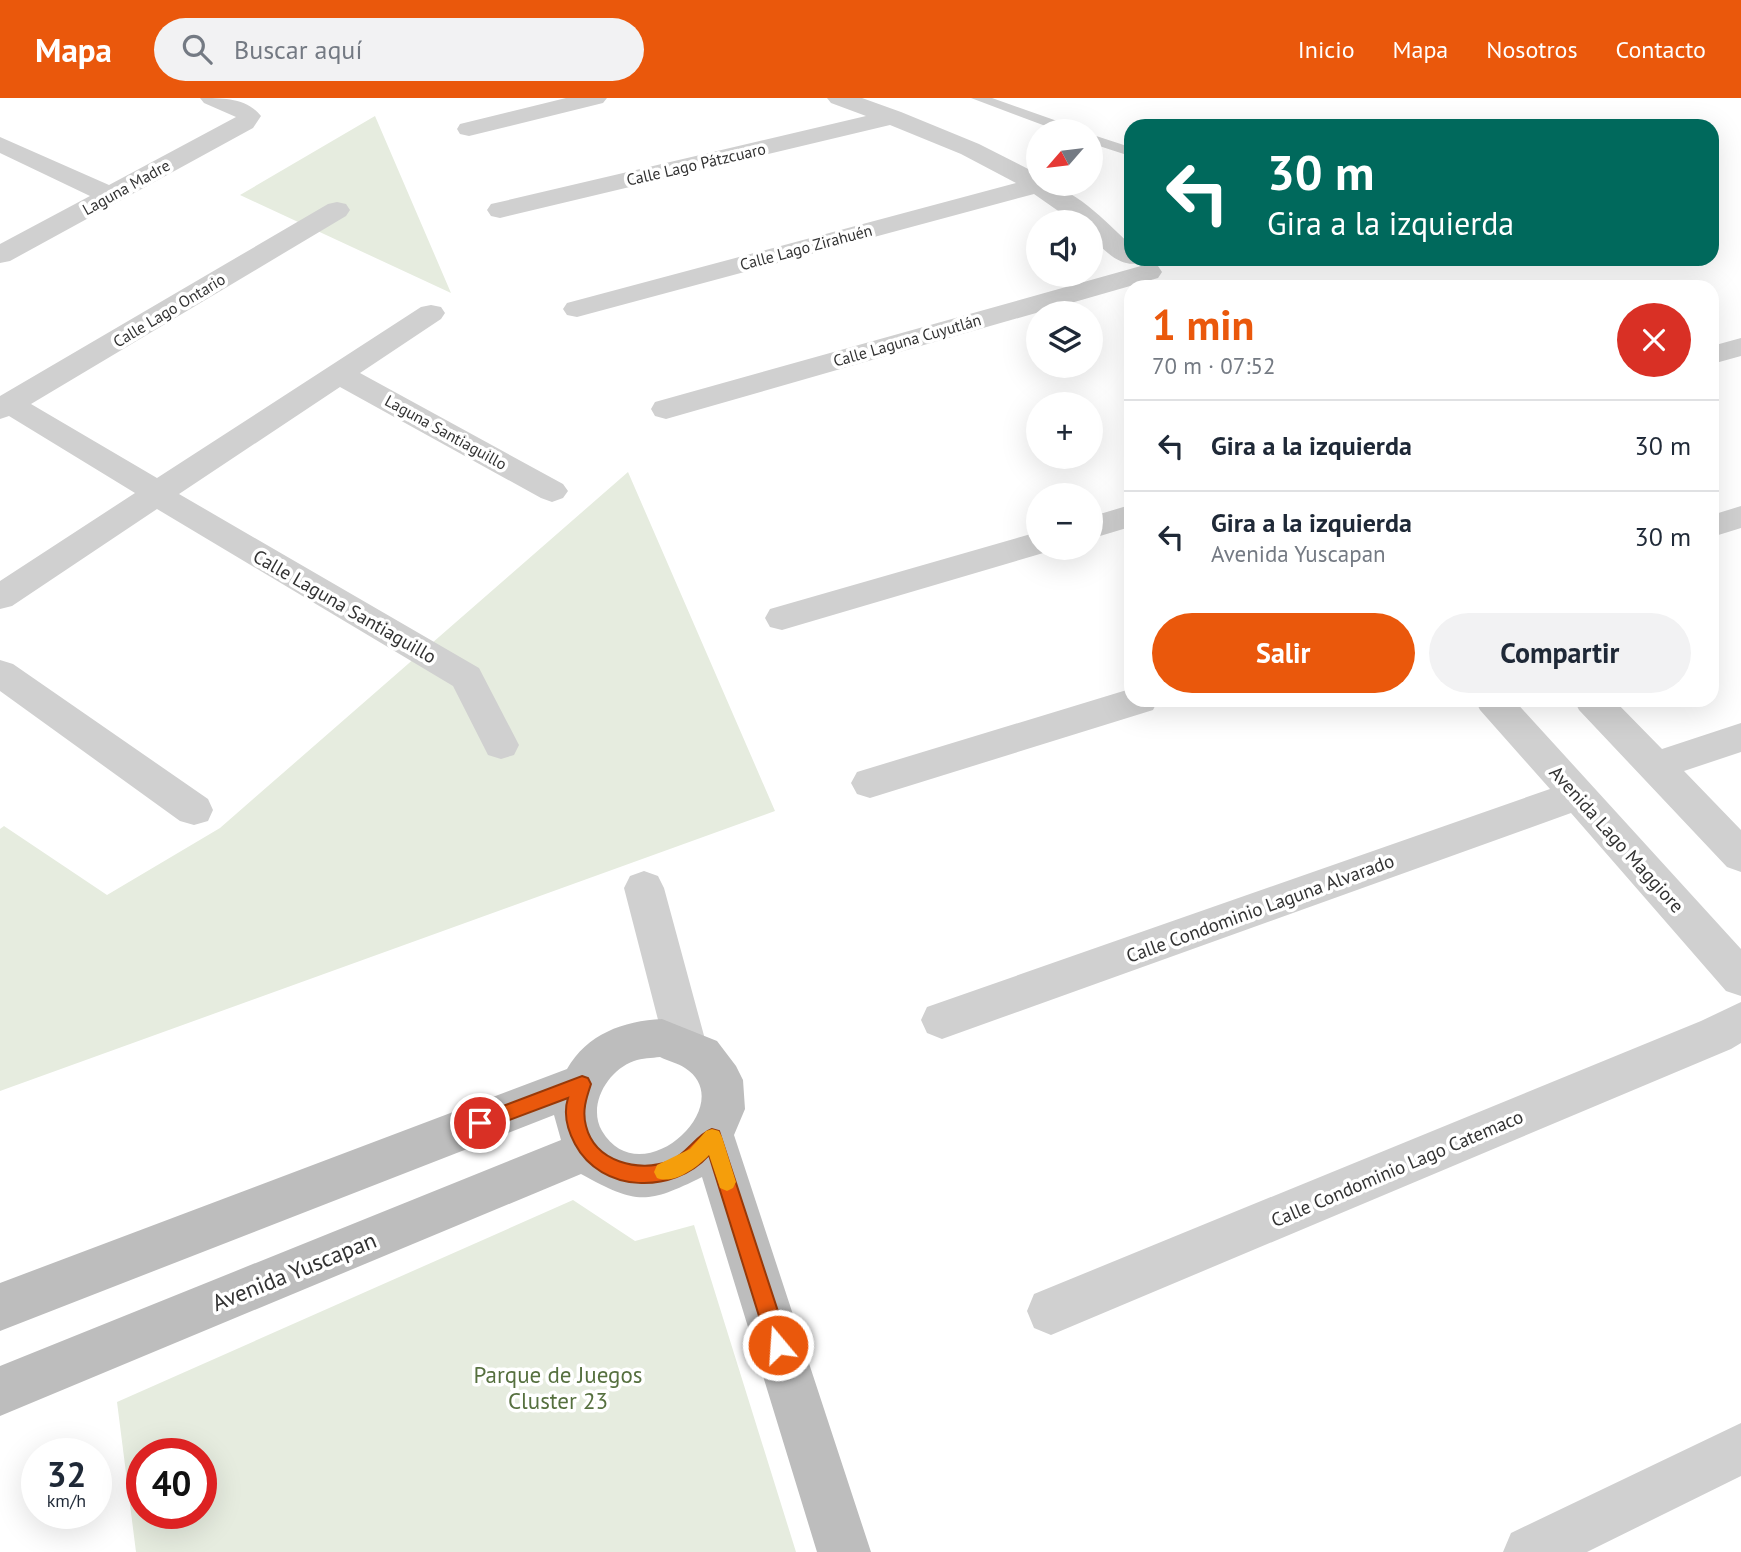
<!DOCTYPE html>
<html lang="es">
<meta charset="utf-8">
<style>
body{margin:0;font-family:"PT Sans",sans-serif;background:#f2f2f3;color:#1f2937;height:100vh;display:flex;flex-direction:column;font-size:26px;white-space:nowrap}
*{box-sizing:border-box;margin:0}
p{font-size:23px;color:#747a83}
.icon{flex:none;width:38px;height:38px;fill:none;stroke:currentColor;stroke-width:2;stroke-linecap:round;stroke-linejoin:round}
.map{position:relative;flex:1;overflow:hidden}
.side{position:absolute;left:1124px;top:182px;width:595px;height:427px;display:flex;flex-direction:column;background:#fff;border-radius:21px;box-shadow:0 7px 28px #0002}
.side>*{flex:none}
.hud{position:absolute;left:1124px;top:21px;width:595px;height:147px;border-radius:21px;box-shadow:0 7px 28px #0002;background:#00695c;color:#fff;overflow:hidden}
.needle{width:46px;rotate:242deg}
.fabs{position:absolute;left:1026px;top:21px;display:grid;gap:14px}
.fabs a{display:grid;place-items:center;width:77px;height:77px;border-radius:50%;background:#fff;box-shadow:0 7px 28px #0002;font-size:35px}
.speed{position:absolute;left:21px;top:1340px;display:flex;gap:14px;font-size:35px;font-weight:700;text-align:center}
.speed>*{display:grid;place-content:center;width:91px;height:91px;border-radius:50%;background:#fff;box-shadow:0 7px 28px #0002;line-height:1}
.speed small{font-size:18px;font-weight:400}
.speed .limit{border:10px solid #d22;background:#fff;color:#111}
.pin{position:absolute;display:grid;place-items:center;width:60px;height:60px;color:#fff;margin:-30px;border:4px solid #fff;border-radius:50%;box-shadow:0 2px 7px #0007}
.me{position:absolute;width:77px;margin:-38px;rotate:342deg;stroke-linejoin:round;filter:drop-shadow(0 0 5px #0008)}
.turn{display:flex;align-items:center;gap:24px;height:147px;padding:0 28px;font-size:32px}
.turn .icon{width:91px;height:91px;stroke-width:2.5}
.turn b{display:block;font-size:49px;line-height:60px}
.round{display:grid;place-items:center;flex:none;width:74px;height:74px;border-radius:37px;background:#f2f2f3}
.headline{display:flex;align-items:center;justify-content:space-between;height:119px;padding:0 28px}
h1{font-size:42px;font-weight:700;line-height:52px;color:#ea580c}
.action{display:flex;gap:14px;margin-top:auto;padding:14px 28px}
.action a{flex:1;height:80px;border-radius:42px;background:#ea580c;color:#fff;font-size:28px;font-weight:700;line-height:80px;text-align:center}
.action a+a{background:#f2f2f3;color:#1f2937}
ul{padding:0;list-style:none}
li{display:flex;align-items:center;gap:21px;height:91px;padding:0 28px;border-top:2px solid #e0e1e3}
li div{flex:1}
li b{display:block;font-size:26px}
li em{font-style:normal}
header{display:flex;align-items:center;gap:42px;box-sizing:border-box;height:98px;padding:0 35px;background:#ea580c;color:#fff}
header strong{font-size:33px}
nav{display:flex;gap:38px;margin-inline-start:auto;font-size:24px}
.search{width:490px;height:63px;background:#f2f2f3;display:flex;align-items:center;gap:18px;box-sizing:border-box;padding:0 24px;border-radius:38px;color:#747a83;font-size:26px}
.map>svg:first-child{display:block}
</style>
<header>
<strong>Mapa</strong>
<div class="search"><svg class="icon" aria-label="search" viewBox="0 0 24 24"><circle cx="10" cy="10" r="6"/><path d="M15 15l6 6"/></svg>Buscar aquí</div>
<nav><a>Inicio</a><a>Mapa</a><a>Nosotros</a><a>Contacto</a></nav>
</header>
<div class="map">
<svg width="1741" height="1454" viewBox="0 0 1741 1454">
<rect width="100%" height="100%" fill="#fff"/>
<path fill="#e6ecdf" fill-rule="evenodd" d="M375 18 451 195 240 97Z
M628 374 775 713 0 993V731L4 728 107 797 220 730Z
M573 1102 635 1143 694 1127 796 1454H136L117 1304ZM142 1356H201V1416H142Z"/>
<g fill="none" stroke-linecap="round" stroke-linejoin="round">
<path fill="#d0d0d0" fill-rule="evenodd" d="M971 0H992L1077 30 1079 33H1059Z
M1090 36 1130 49V58L1090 45Z
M1490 161H1522L1523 162C1516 170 1497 168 1490 161Z"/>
<path fill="#d0d0d0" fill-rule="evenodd" d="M200 0C223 0 247 0 261 18L253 30 10 163 0 165V146L90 98 0 55V39L109 87 236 19 204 5Z
M566 0H607L603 5 469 38 460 36 457 31 460 26Z
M827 0H862L901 14 979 46 1038 76V86C1073 86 1105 124 1130 146V161H1142L1140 165C1119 170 1105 152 1090 139V124H1074L1034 96 577 219 567 217 563 211 567 205 1016 85 961 56 890 27 500 120 491 118 487 112 491 106 500 104 866 18 831 5Z
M337 104 346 106 350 112 346 118 31 306 157 380 421 209 431 207 441 209 445 215 441 221 360 275 563 386 568 393 563 400 552 404 541 400 340 289 179 396 479 570 519 647 514 657 501 661 488 657 453 588 157 411 12 508 0 511V483L135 395 9 318 0 321V298L328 106Z
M1148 166 1158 168 1162 174 1158 180 666 321 655 318 651 311 655 304Z
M1741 240V258L1712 266V248Z
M1130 407V429L1090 441V419Z
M1741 408V430L1712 439V417Z
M1038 434V450H1052L1050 453 782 532 770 529 765 520 770 511Z
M0 562 13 566 208 701 213 712 208 723 194 727 180 723 0 593Z
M1130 591V602H1158L1153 612 870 700 857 696 851 685 857 674Z
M1475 602H1514L1741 851V898L1726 893 1571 715 942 941 927 935 921 922 927 909 1550 691 1480 612Z
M1574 602H1614L1662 651 1741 625V654L1684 673 1741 732V774L1727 769 1579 612Z
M644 773 658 778 664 790 706 945 700 959 685 964 670 959 664 945 624 790 630 778Z
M1741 904V945L1731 951 1051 1237 1034 1230 1027 1213 1034 1196 1701 923Z
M1741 1325V1378L1587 1454H1503L1511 1435Z"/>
<path fill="#bdbdbd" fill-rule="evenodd" d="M662 921 717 943 736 968 743 982 745 1011 734 1037 871 1454H817L702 1079C646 1107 636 1106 581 1076L0 1318V1268L561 1042 554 1017 0 1233V1185L567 971C587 936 623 923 662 921ZM660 959C668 963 678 965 685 970 741 1006 641 1099 602 1033 587 1007 608 972 634 963 642 960 652 960 660 959Z"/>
</g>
<path fill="#ea580c" stroke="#983908" stroke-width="2" d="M582 978 588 980 591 986C586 1001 582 1013 586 1028 595 1064 639 1075 670 1063 687 1056 696 1037 712 1031L719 1033 789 1247 786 1254 778 1257 771 1254 768 1247 709 1057C673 1097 601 1095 575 1046 567 1031 563 1016 568 1000L480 1033 474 1031 471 1025 474 1019Z"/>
<path fill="#f59e0b" d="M712 1031 719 1033 722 1039 736 1084 733 1090 727 1093 720 1090 709 1057C698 1069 674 1087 657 1080L654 1074 657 1067 690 1051 706 1033Z"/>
<g text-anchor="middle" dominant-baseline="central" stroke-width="7" stroke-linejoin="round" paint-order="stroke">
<g font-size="16" fill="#333" stroke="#fff">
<text transform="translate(696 66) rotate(-13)">Calle Lago Pátzcuaro</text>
<text transform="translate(126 89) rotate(-29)">Laguna Madre</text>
<text transform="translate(806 149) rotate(-15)">Calle Lago Zirahuén</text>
<text transform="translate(169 212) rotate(-31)">Calle Lago Ontario</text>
<text transform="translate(907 242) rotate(-16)">Calle Laguna Cuyutlán</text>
<text transform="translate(446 334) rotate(29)">Laguna Santiaguillo</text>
</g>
<g font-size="19" fill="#333" stroke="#fff">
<text transform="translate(345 508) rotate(30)">Calle Laguna Santiaguillo</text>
<text transform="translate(1617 741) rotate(48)">Avenida Lago Maggiore</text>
<text transform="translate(1260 810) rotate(-20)">Calle Condominio Laguna Alvarado</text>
<text transform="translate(1397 1070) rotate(-23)">Calle Condominio Lago Catemaco</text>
</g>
<g font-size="23" fill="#333" stroke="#fff">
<text transform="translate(294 1173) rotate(-22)">Avenida Yuscapan</text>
</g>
<g font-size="23" fill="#56703f" stroke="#fff">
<text x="558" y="1276">Parque de Juegos<tspan x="558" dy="26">Cluster 23</tspan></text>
</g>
</g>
</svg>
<div class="fabs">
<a><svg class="needle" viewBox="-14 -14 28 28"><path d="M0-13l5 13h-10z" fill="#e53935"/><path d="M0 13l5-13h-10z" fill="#747a83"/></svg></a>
<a><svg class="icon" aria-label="sound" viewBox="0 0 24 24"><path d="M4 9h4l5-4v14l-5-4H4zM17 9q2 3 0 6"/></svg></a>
<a><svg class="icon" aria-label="layers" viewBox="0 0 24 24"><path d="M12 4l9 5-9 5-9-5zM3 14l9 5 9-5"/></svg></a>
<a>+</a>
<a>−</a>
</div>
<div class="speed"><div>32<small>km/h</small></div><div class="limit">40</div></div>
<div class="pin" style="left:480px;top:1025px;background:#d93025"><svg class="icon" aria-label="arrive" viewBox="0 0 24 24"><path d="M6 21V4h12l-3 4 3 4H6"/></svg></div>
<svg class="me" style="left:778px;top:1247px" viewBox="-20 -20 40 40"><circle r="17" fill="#ea580c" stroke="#fff" stroke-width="3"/><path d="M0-11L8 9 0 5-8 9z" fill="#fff"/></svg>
<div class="hud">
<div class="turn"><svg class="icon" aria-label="left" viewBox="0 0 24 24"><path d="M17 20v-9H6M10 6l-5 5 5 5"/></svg><div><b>30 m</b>Gira a la izquierda</div></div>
</div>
<section class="side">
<div class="headline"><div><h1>1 min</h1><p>70 m · 07:52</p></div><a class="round" style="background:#d93025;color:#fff"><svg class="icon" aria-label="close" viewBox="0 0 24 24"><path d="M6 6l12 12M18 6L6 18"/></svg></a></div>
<ul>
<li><svg class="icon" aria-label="left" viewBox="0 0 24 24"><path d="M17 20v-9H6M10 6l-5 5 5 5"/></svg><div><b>Gira a la izquierda</b></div><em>30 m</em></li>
<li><svg class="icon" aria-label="left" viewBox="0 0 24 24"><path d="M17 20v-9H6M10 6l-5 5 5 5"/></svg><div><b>Gira a la izquierda</b><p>Avenida Yuscapan</p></div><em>30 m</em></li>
</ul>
<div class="action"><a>Salir</a><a>Compartir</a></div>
</section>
</div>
